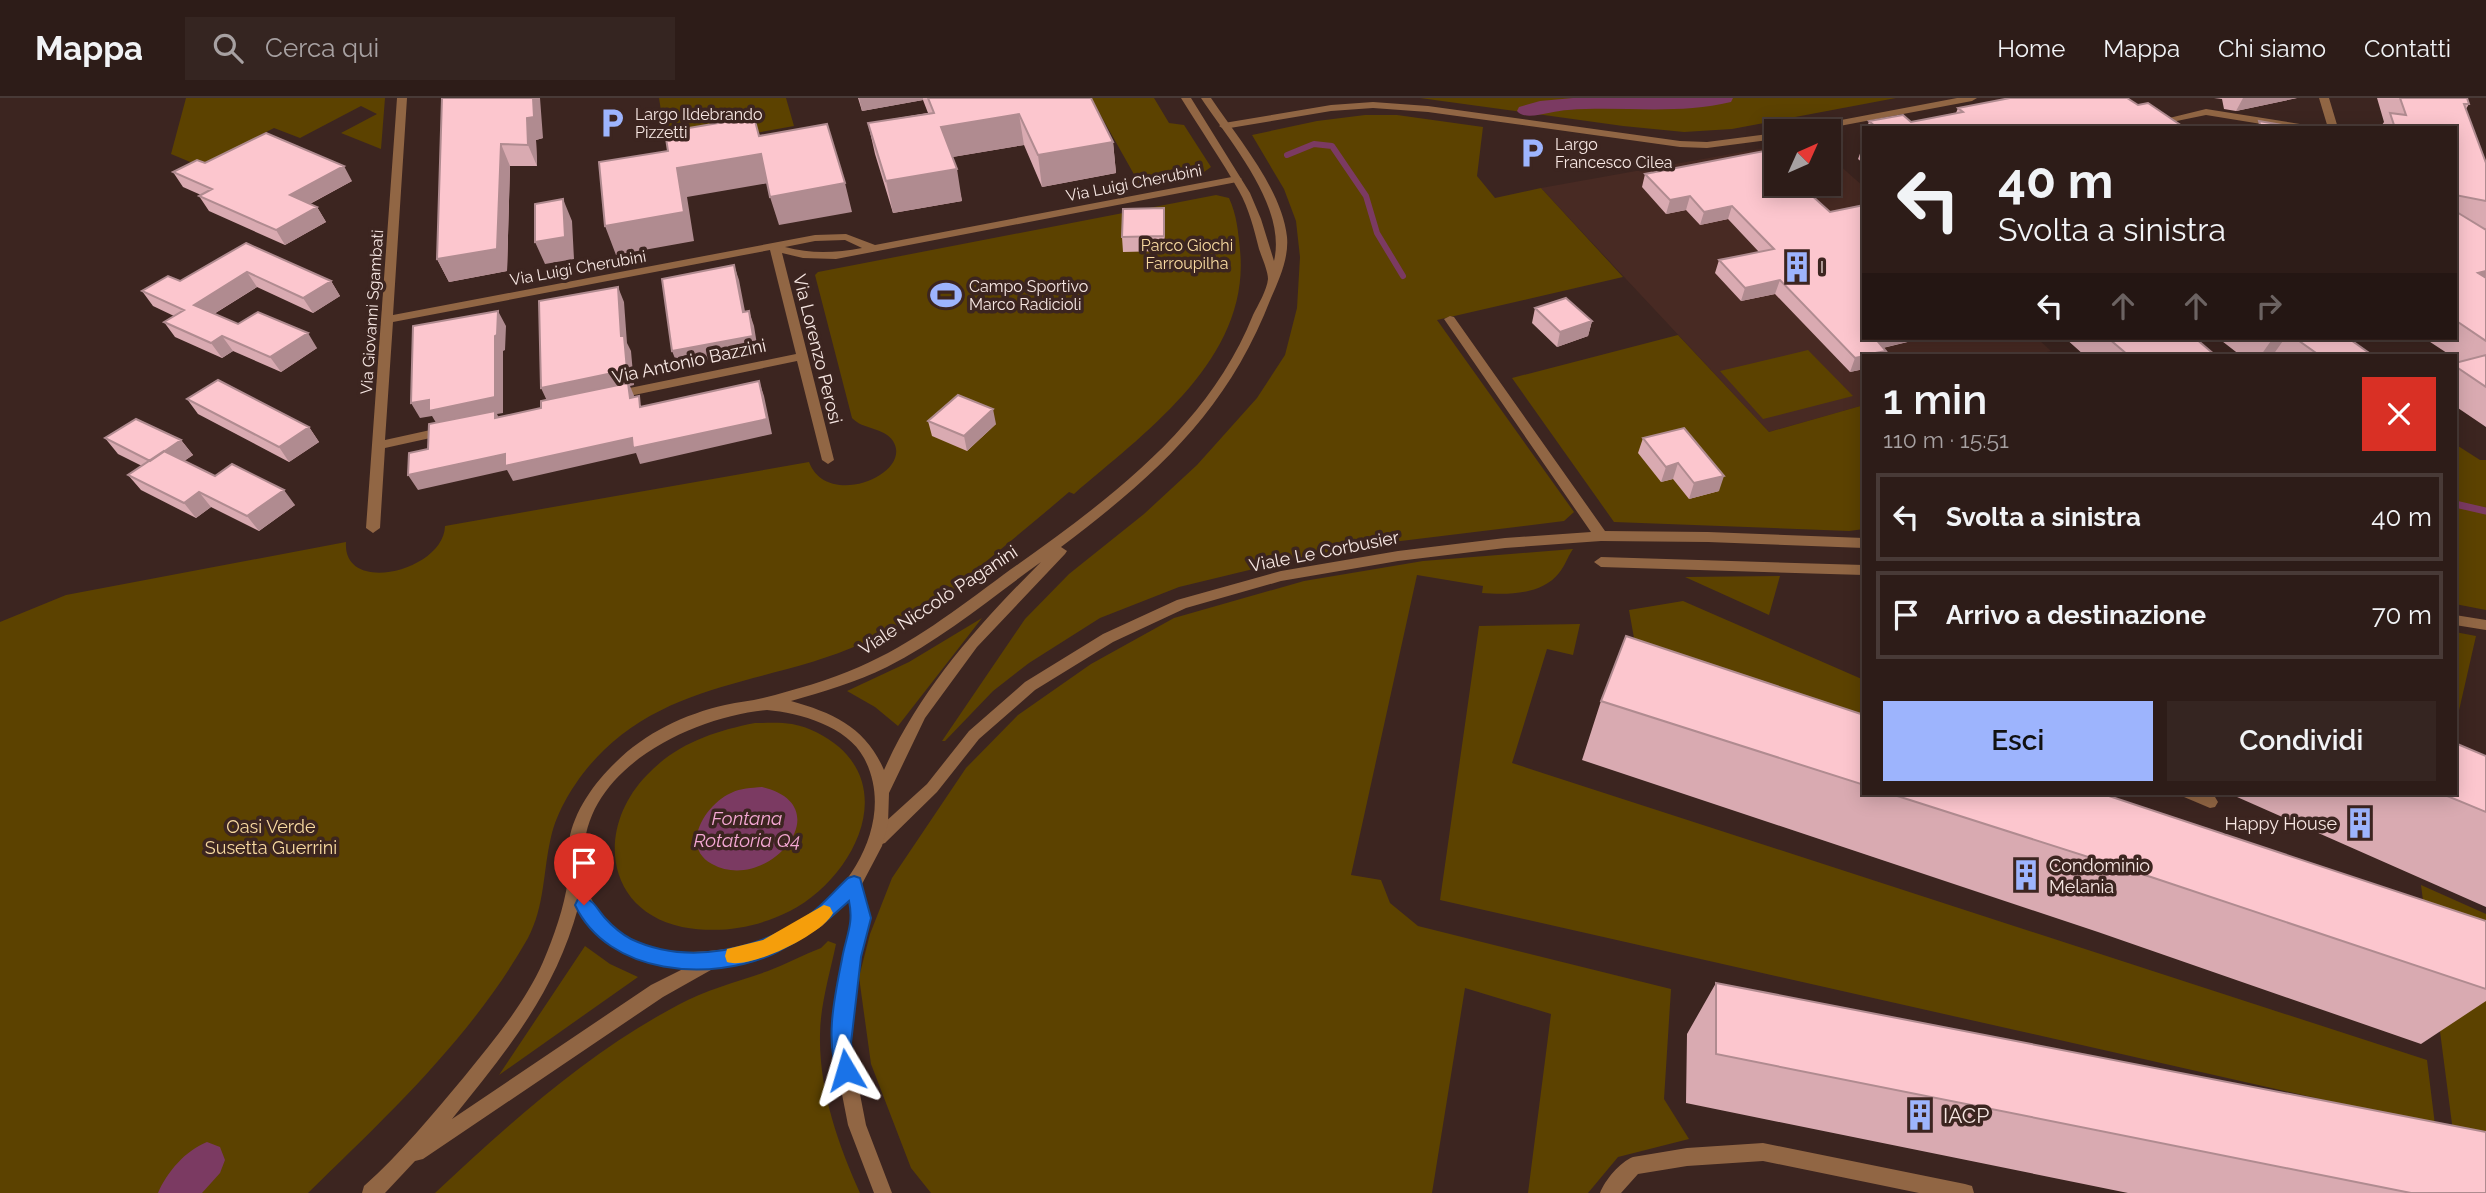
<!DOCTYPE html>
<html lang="it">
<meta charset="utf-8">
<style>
body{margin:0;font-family:Raleway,sans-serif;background:#352521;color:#f1f3f6;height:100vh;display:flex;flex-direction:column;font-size:26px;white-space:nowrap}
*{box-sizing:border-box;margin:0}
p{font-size:23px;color:#a7a1a2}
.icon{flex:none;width:38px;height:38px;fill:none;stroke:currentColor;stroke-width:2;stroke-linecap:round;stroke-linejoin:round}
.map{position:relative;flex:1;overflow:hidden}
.sheet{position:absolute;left:1862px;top:256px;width:595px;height:441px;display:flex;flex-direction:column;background:#2d1c18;border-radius:0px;box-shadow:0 4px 18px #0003,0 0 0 2px #483a37}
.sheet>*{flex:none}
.top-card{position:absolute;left:1862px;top:28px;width:595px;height:214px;border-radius:0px;box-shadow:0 4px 18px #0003,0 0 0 2px #483a37;background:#2d1c18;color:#f1f3f6;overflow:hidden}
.needle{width:46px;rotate:45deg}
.tools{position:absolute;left:1764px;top:21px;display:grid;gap:14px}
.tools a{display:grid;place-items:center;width:77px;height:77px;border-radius:0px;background:#2d1c18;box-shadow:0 4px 18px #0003,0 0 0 2px #483a37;font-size:35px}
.pin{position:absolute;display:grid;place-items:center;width:60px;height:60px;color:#fff;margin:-72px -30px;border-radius:50% 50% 50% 0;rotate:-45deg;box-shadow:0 0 7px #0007}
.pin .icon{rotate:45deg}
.me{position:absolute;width:77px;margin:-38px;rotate:353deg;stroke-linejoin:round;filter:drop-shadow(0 0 5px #0008)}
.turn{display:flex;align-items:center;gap:24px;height:147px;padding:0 21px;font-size:32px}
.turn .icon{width:91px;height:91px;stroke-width:2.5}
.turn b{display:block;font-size:49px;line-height:60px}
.lanes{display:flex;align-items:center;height:66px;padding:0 21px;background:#0003;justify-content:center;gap:35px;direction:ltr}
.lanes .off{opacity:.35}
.round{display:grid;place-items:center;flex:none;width:74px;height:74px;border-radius:0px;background:#352521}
.overview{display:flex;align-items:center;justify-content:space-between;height:119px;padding:0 21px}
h1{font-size:42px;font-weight:600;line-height:52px}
.action{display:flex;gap:14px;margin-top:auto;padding:14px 21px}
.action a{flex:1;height:80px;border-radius:0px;background:#9db4fd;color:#111;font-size:28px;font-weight:600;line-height:80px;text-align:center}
.action a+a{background:#352521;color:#f1f3f6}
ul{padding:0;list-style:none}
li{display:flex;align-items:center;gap:21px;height:88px;margin:0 14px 10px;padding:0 7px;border:4px solid #483a37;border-radius:0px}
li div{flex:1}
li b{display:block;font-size:26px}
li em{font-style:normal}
header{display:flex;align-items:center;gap:42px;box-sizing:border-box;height:98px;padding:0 35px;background:#2d1c18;border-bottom:2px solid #483a37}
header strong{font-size:33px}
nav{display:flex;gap:38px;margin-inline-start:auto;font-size:24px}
.search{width:490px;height:63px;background:#352521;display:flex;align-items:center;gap:18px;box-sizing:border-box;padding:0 24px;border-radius:0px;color:#a7a1a2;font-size:26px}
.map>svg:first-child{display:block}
</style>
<header>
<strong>Mappa</strong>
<div class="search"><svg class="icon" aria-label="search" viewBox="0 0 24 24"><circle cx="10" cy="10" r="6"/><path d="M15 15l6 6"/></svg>Cerca qui</div>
<nav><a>Home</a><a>Mappa</a><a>Chi siamo</a><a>Contatti</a></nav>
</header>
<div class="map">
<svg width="2486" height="1095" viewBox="0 0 2486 1095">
<rect width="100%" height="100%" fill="#3c2520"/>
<path fill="#482a23" d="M1776 48V86H1829V58L1864 89V240H2037L2051 253 2036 257H1864V307L1769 334 1541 90Z"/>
<path fill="#5c4200" d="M186 0H385L381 51 341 35 377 16 361 8 300 40 274 30 200 68 171 56Z
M659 0H786L794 28 667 51Z
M1091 0H1154L1169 25 1184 27 1211 69 1204 74 1140 87Z
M1420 0H1896L1732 31 1684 34 1623 28Z
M1365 17H1397L1483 29 1477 78 1495 100 1541 90 1623 179 1437 222 1574 414 1564 423 1368 447 1290 462 1179 489 1100 520 1029 565 993 593 945 643H942L1025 521 1069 476 1144 416 1197 367 1257 300 1285 257 1297 210 1300 159 1296 123 1284 91 1252 37 1317 23Z
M1216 97 1229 100C1237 118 1238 133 1240 152 1251 260 1146 334 1074 396L1069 394C1039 420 1008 445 977 471 964 482 950 496 936 506 914 520 887 534 863 545 775 585 678 581 604 652 581 674 558 708 551 739 543 773 545 808 528 840 472 939 388 1017 308 1095H0V524L66 497 346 444C342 498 444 473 445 428L809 364C827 412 914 376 893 343 884 329 863 332 852 320L815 177 818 174Z
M1678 237 1769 334 1864 307V431L1849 433 1614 424 1512 280Z
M1808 252 1853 298 1763 321 1720 273Z
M2455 346 2480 362H2486V512L2455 506Z
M1573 451C1568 458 1565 468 1559 475 1542 497 1507 497 1482 495L1483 488 1417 477 1351 777 1381 782 1390 805 1418 828 1671 891 1664 1001 1689 1041 1618 1059 1588 1095H1528L1551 916 1465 890 1432 1095H931L911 1070 871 966 859 879 870 836 892 780 966 670 1018 617 1091 566 1174 520 1304 483 1423 463Z
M1780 478 1769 517 1685 479Z
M1683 503 1864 582V671L1644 596 1629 512Z
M982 520 898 628 875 609 847 593 909 564Z
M1580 526 1573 557 1547 551 1512 665 2427 962 2435 1027 1440 802 1479 528Z
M2455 534 2476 538 2455 630Z
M755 625C767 625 780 624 792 626 809 629 826 638 839 649 897 700 847 784 790 813 756 830 720 836 682 829 604 812 596 729 647 677 676 646 714 633 755 625Z
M2421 787 2486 816V1057L2455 1049Z
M828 843 836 846C830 875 820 908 820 937 819 992 838 1046 860 1095H435C510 1025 587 955 678 907 707 891 737 884 768 873 786 866 803 857 821 850Z
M585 848 610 866 638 879 499 977Z"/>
<path fill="#7b3a62" d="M762 689C843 708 767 797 712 766 679 748 706 706 731 695 741 690 751 690 762 689Z"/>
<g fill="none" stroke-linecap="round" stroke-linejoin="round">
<path stroke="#7b3a62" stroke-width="6" d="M1287 57 1314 46 1332 48 1366 98 1377 135 1403 178"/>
<path stroke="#7b3a62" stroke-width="7" d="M2455 406 2486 413"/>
<path fill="#7b3a62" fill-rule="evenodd" d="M1573 0H1733L1731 4C1678 17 1622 8 1568 12 1554 12 1525 24 1517 13L1519 9 1540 3Z
M207 1044 220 1049 225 1062 220 1075 202 1095H158C167 1074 186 1052 207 1044Z"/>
<path fill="#916644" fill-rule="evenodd" d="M397 0H407L393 217 815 137 846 136 875 147 1237 78 1242 81 1237 84 836 161 803 160 782 155 834 362 828 366 822 362 797 263 615 301 609 297 615 293 796 256 770 152 393 224 385 342 444 329 450 333 444 337 385 350 380 430 373 435 366 430ZM845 142 862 150C835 155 811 156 785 149L815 143Z
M1957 0H1977L1972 3 1813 33H1794L1799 30Z
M2319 0H2329L2338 30H2328Z
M1373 4 1428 8 1680 43 1707 44 1776 35V41L1707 50 1680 49 1428 14 1373 10 1331 13 1224 31 1219 28 1224 25 1331 7Z
M2206 11 2306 27 2311 30H2286L2206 17 2162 26 2157 23Z
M1450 218 1454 219 1605 433 1708 434 1864 440V450L1708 444 1601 443 1505 450 1398 463 1281 483 1186 510 1113 544 1035 592 979 641 937 694 885 745 879 747 873 745 871 740 873 735 927 686 969 633 1025 584 1103 536 1177 502 1281 473 1398 453 1505 440 1591 434 1444 221Z
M1601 459 1864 467V477L1601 469 1594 464Z
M2455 517 2486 522V532L2455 527Z
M2182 695H2204L2215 699 2218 704 2215 709 2210 710 2184 699Z
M1763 1045 1965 1086 1972 1088 1974 1095H1919L1763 1063 1687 1068 1638 1076 1621 1095H1600C1605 1082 1620 1064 1633 1059L1687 1050Z"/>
<path fill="#916644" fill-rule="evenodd" d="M1181 0H1191L1250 95 1261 121 1274 163C1287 108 1230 44 1201 0H1211C1237 39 1282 91 1287 139 1289 160 1279 182 1271 200 1227 314 1156 377 1061 449L1067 453 1065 456 977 549 925 620 889 695 888 726 882 748 862 786 870 820 860 860 850 945 866 1027 892 1095H874L848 1027 832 945 844 860 854 820 850 802 822 828 796 844 759 858 718 868 663 899 423 1061 415 1063 385 1095H362L364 1088C401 1055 432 1017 464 979 493 943 524 907 543 864 554 838 564 810 568 782 569 769 567 756 569 743 574 713 594 685 616 664 645 635 685 616 725 607 738 604 751 603 763 600 795 592 829 582 859 569 912 546 957 511 1003 477 1101 407 1207 333 1253 217 1258 207 1267 192 1268 181 1268 173 1262 160 1259 151 1254 131 1249 111 1239 93 1221 61 1200 31 1181 0ZM1041 464C979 526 920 591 884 672 866 630 834 615 791 603 823 594 856 584 887 569 942 541 991 500 1041 464ZM767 612C800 615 847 628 864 660 894 716 857 784 811 817 768 848 715 857 664 853 640 851 616 836 602 817 586 796 584 785 584 758 583 670 693 619 767 612ZM578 810C584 819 590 830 597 837 620 860 654 867 685 870L651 887 452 1021C506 954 555 895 578 810Z"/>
</g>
<path fill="#d9aab1" d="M442 0 543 40 536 42 537 68H510L507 173 449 184 437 161Z
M858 0H1091L1113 44 1116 75 1042 89 1024 47 952 59 962 103 893 115 875 56 868 25 928 15 923 2 862 13Z
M2214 0H2297L2236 13 2224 11 2222 1Z
M2377 0H2467L2469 6 2466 11 2486 65V131L2483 130 2486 132V329L2455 308V265L2460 264 2455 261V257H2450L2424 240H2455V30H2380L2384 24Z
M2138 7 2185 30H1867L1869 23 1911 24 1956 15 1958 10Z
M1864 38V66L1858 61 1862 50 1860 48Z
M1764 53 1864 240H1924L1883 250 1886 253 1884 257H1864V271L1850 274 1775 196 1741 203 1715 175 1719 162 1759 154 1728 121 1700 127 1686 112 1666 116 1642 89 1645 76Z
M205 65 352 83 310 106 317 109 326 124 285 147 209 113 199 98 201 97 183 89 173 74Z
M1164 110 1165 153 1123 154 1122 139Z
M246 145 331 183 340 198 313 215 257 189 214 216 238 226 317 250 281 274 233 253 222 260 175 239 164 224 174 218 153 208 142 193 180 183Z
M1535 210 1592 223 1588 238 1557 249 1532 225Z
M2065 240H2195L2215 257H2084Z
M2218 240H2348L2372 257H2240Z
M187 301 309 329 319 344 289 364 198 316Z
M928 323 996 326 967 353 932 338Z
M105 340 181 342 193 357 184 363 215 378 295 407 259 433 211 409 196 420 141 392 128 377 142 368 118 356Z
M1643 340 1719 393 1689 401 1673 381 1661 384 1638 355Z
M1601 603 1864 617V695H2100L2486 823V903L2421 946 2098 834 1582 662Z
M2486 658V809L2228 695H2455Z
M1716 885 2486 1095H2128L1686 1005 1687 936Z"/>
<path fill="#b08b90" d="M533 0H540L543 40 536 42 537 68 528 47 527 20Z
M859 0H923V2L862 13Z
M2243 0H2297L2236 13Z
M1019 16 1024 47 947 60 941 29Z
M1113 44 1116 75 1042 89 1038 57Z
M501 46 510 68 507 173 449 184 437 161Z
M761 56 769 85 687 99 694 143 616 157 605 128 677 70Z
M344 68 352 83 298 112 290 97Z
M957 71 962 103 893 115 886 83Z
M845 85 852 114 779 127 770 99Z
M1690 98 1686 112 1666 116 1670 102Z
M563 101 572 123 574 161 545 166 535 144Z
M1732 108 1728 121 1700 127 1704 114Z
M317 109 326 124 285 147 276 132Z
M734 167 739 182 748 229 743 214Z
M2486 173V193L2478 175Z
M247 174 257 189 204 222 194 207Z
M1780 182 1775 196 1741 203 1745 190Z
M331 183 340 198 313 215 303 200Z
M618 189 624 204 627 245 631 253 634 287 630 288 635 300 548 305 541 290 621 238Z
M498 213 506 228 505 252 503 253V315L497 316 503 328H438L432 318 420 320 411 305 495 238Z
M749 213 754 228 758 253 678 268 672 253Z
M1592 223 1588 238 1557 249 1560 234Z
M308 235 317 250 281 274 270 259Z
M222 238 233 253 222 260 211 245Z
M1875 240H1924L1869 253Z
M2273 240H2285L2273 257H2261Z
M1886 253 1884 257H1868Z
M1864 258V271L1850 274 1855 260Z
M759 283 764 298 772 336 640 366 636 355 513 383 507 372 418 392 408 377Z
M993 311 996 326 967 353 964 338Z
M309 329 319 344 289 364 279 349Z
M181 342 193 357 162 378 150 363Z
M1678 365 1673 381 1661 384 1666 369Z
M1724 378 1719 393 1689 401 1694 385Z
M284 392 295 407 259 433 247 418Z
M199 394 211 409 196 420 184 405Z"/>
<path fill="#fcc6ce" stroke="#b08b90" stroke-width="2" d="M442 0H533L534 19 527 20 528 47 501 46 497 151 437 161Z
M928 0H1091L1113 44 1038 57 1019 16 941 29 957 71 886 83 868 25 934 15Z
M2010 0H2127L2138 7 2148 5 2185 30H1877L1869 23 1903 17 1911 24 1963 14 1958 10Z
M2400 0H2467L2469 6H2464L2486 65V103L2455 97V30H2395L2390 15 2406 17Z
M754 19 759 38 827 26 845 85 770 99 761 56 677 70 684 114 605 128 599 64 668 53 665 34Z
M2259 23 2300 30H2261Z
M266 35 344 68 290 97 317 109 276 132 199 98 212 91 173 74 197 62 205 65Z
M1764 53 1776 64V86H1799L1830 114 1864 107V240H1875L1886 253 1864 257V258L1855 260 1780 182 1745 190 1719 162 1774 151 1732 108 1704 114 1690 98 1670 102 1645 76Z
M563 101 565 139 535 144V106Z
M1164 110V138L1122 139 1123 111Z
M2455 113 2486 132V173L2478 175 2486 180V243L2455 222Z
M246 145 331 183 303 200 247 174 194 207 238 226 258 214 308 235 270 259 222 238 211 245 164 224 184 212 142 193 168 178 180 183Z
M734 167 743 214 749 213 753 238 672 253 662 181Z
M618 189 621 238H624L627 272 541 290 539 203Z
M1566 200 1592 223 1560 234 1535 210Z
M498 213 497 237 495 238V299L429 313V302L411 305 413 228Z
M2108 240H2195L2215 257H2128Z
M2295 240H2348L2372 257H2319Z
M2486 257V289L2455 268V265Z
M218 282 309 329 279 349 187 301Z
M759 283 767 321 633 350 632 340 505 368V356L408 377 409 355 428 351 429 326 495 313V320L541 310V303L628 285 630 300 639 298 640 309Z
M958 297 993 311 964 338 928 323Z
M136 321 181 342 150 363 105 340Z
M1684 330 1724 378 1694 385 1678 365 1666 369 1643 340Z
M164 353 215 378 232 366 284 392 247 418 199 394 184 405 128 377Z
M1626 538 1864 617V687L1601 603Z
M2455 645 2486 658V714L2440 695H2455Z
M1888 695H2100L2486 823V891L2151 779Z
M1716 885 2486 1034V1095H2411L1716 956Z"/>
<path fill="#1a73e8" stroke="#114b97" stroke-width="2" d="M854 778 860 780 871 820 861 859 851 945 856 972 853 979 846 982 839 979C824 944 835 897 842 861 846 838 854 826 849 803 826 825 803 841 775 855 711 885 608 877 575 807L578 801 584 799C595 803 598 813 606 821 612 828 623 837 631 841 688 868 759 852 809 817 823 807 835 792 848 780Z"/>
<path fill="#f59e0b" d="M824 807 830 809 833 815C823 836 750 872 727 864L725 858 727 851 763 842Z"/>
<defs>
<symbol id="parking-bare" viewBox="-9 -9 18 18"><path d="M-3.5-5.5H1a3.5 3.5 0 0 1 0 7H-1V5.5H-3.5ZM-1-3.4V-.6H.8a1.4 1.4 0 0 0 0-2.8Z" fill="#9db4fd" stroke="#3c2520" stroke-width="2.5" paint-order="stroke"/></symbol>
<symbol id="building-bare" viewBox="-9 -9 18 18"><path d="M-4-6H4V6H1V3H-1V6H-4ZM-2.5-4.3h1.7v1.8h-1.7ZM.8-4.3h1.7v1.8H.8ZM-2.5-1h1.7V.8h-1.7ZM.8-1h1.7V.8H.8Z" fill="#9db4fd" stroke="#3c2520" stroke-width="2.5" paint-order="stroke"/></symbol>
<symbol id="stadium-bare" viewBox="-9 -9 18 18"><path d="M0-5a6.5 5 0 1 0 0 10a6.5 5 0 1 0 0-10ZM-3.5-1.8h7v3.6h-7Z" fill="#9db4fd" stroke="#3c2520" stroke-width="2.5" paint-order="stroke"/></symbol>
</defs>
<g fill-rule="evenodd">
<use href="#parking-bare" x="590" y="3" width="44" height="44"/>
<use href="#parking-bare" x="1510" y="33" width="44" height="44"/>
<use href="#building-bare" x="1775" y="147" width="44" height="44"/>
<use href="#stadium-bare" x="924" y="175" width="44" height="44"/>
<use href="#building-bare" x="2338" y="703" width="44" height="44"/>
<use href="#building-bare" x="2004" y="755" width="44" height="44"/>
<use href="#building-bare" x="1898" y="995" width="44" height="44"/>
</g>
<g text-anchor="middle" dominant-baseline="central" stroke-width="7" stroke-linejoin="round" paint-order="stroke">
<g font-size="16" fill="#f7e7e3" stroke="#3c2520" text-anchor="start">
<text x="635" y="16">Largo Ildebrando<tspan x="635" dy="18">Pizzetti</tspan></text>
<text x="1555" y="46">Largo<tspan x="1555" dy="18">Francesco Cilea</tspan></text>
<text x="1820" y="169">I</text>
<text x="969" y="188">Campo Sportivo<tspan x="969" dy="18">Marco Radicioli</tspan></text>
</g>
<g font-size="16" fill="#f7e7e3" stroke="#3c2520">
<text transform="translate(1134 85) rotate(-11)">Via Luigi Cherubini</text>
<text transform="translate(578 170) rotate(-10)">Via Luigi Cherubini</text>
<text transform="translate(372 214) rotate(-86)">Via Giovanni Sgambati</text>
</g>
<g font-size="16" fill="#f8daa1" stroke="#3c2520">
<text x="1187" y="147">Parco Giochi<tspan x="1187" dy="18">Farroupilha</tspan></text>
</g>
<g font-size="18" fill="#f7e7e3" stroke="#3c2520">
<text transform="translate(818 251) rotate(76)">Via Lorenzo Perosi</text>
<text transform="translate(689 263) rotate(-12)">Via Antonio Bazzini</text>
<text transform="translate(1324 453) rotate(-11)">Viale Le Corbusier</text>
<text transform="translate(938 502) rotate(-33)">Viale Niccolò Paganini</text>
</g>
<g font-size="18" fill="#f7e7e3" stroke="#3c2520" text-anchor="end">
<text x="2337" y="725">Happy House</text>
<text x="2049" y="767" text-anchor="start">Condominio<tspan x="2049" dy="21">Melania</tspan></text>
</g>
<g font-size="18" fill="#f8daa1" stroke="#3c2520">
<text x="271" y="728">Oasi Verde<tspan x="271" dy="21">Susetta Guerrini</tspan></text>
</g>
<g font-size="19" font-style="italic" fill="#f5a8d4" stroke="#3c2520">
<text x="747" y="720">Fontana<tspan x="747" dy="22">Rotatoria Q4</tspan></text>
</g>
<g font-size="21" fill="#f7e7e3" stroke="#3c2520" text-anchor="start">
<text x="1943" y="1017">IACP</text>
</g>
</g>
</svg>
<div class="tools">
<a><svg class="needle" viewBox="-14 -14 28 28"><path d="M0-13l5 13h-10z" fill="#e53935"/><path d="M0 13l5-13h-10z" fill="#a7a1a2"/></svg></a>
</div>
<div class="pin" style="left:584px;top:807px;background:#d93025"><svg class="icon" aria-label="arrive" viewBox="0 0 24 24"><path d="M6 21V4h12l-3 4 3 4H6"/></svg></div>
<svg class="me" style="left:846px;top:972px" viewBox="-20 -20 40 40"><path d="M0-17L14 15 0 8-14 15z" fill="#1a73e8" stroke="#fff" stroke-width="4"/></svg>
<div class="top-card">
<div class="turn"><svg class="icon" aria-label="left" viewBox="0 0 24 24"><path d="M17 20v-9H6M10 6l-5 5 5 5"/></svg><div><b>40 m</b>Svolta a sinistra</div></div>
<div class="lanes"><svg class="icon" aria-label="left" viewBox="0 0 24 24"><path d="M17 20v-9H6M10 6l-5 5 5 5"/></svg><svg class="icon off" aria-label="ahead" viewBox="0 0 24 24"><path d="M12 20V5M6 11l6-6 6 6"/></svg><svg class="icon off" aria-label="ahead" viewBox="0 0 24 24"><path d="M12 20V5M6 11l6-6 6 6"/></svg><svg class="icon off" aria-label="right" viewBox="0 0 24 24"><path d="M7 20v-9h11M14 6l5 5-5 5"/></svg></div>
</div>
<section class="sheet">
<div class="overview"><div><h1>1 min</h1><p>110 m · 15:51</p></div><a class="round" style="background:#d93025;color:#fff"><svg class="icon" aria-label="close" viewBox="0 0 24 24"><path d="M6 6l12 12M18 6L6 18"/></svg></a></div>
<ul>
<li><svg class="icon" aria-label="left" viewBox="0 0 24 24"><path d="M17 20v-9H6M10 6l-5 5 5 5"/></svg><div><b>Svolta a sinistra</b></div><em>40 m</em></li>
<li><svg class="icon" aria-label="arrive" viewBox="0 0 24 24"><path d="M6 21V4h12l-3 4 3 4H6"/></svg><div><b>Arrivo a destinazione</b></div><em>70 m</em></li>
</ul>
<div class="action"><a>Esci</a><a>Condividi</a></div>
</section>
</div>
